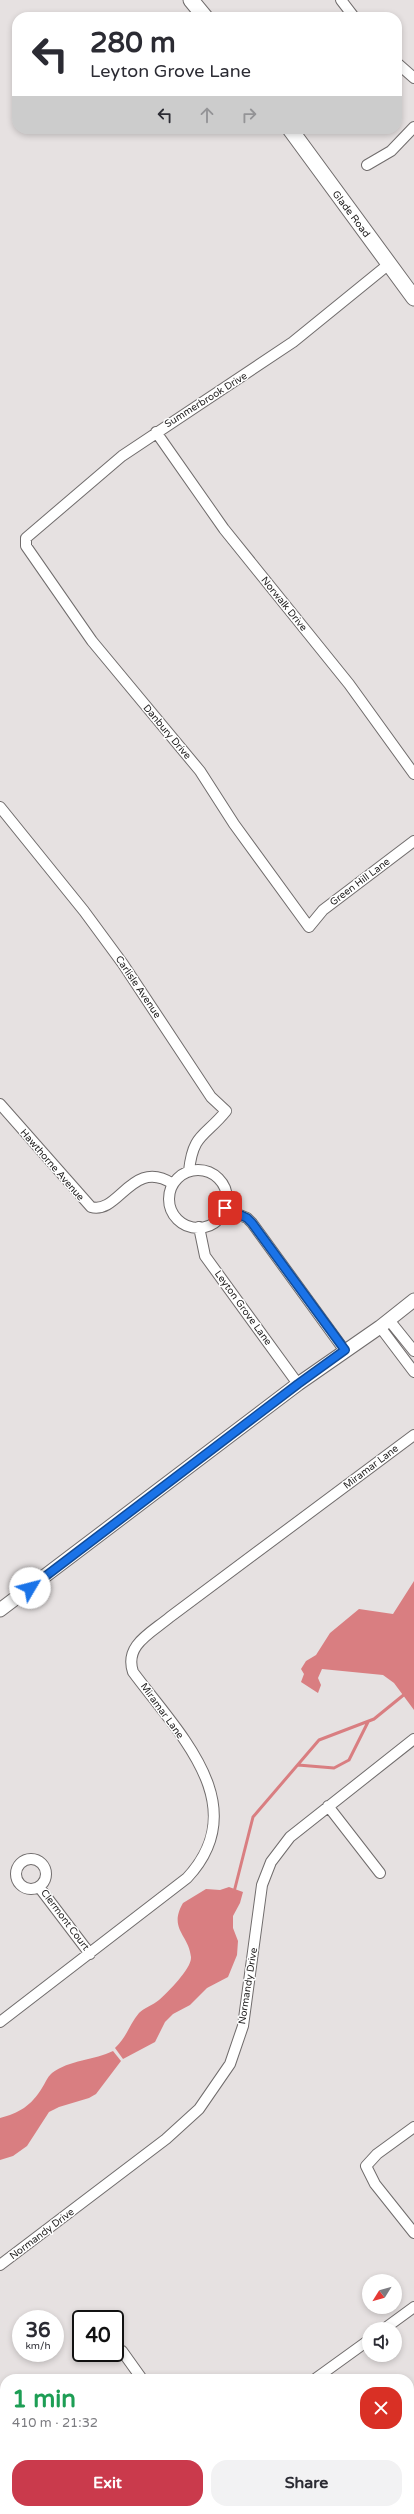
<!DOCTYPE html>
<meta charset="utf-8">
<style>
body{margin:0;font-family:"Varela Round",sans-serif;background:#f2f2f3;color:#2b2b33;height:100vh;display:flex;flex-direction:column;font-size:15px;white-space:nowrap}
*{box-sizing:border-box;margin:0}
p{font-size:13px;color:#7c7c81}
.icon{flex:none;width:22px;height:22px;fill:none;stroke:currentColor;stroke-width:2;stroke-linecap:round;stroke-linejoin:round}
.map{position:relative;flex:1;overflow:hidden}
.details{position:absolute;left:0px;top:2374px;width:414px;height:140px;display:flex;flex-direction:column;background:#fff;border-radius:16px 16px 0 0;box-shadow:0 2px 6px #0003}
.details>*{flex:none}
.hud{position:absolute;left:12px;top:12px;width:390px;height:122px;border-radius:16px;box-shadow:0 2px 6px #0003;background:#fff;color:#2b2b33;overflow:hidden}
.needle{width:26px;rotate:233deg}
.controls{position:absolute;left:362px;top:2274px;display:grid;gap:8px}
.controls a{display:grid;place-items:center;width:40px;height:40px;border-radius:50%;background:#fff;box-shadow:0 2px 6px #0003;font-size:20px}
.speed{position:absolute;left:12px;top:2310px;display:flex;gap:8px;font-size:20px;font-weight:700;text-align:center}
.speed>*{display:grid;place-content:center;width:52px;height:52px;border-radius:50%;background:#fff;box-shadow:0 2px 6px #0003;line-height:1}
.speed small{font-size:10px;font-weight:400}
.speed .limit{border:2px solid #111;border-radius:6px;background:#fff;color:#111}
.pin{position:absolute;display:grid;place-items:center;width:34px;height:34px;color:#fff;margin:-17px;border-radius:8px;box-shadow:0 2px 6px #0006}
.me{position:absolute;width:44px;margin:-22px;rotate:53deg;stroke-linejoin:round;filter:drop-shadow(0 0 3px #0008)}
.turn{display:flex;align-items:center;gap:14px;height:84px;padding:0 12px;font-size:18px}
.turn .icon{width:52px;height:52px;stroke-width:2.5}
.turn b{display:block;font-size:28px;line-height:34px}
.lanes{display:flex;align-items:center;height:38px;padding:0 12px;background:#0003;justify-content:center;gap:20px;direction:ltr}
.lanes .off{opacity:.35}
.round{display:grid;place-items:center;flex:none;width:42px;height:42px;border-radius:16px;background:#f2f2f3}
.headline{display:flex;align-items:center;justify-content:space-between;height:68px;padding:0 12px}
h1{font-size:24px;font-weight:800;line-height:30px;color:#1e9e55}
.primary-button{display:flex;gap:8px;margin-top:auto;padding:8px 12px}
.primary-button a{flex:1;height:46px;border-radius:16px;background:#ca3a4c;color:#fff;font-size:16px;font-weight:800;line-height:46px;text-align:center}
.primary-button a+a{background:#f2f2f3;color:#2b2b33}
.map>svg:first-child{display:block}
</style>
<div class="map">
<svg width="414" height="2514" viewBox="0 0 414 2514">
<rect width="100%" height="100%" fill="#e6e1e1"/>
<path fill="#d97e81" d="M414 1581V1710L394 1683 383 1675 322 1669 318 1678 321 1685 318 1693 301 1682 304 1674 301 1669 306 1661 316 1655 330 1633 359 1609 393 1614Z
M229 1887 243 1892 240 1903 233 1916V1928L238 1941 237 1955 228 1977 207 1988 190 2005 173 2014 165 2022 155 2042 123 2059 115 2048C127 2037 129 2025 139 2013 144 2008 153 2005 159 2000 168 1992 192 1968 191 1957 189 1935 168 1929 183 1903L206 1889 220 1890Z
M113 2051 121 2061 96 2094 89 2098 59 2107 49 2112 27 2146 13 2156 0 2160V2118C19 2113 31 2106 42 2088 45 2084 47 2077 52 2073 69 2060 95 2060 113 2051Z"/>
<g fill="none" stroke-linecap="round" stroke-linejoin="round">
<path stroke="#d97e81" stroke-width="3" d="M298 1765 334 1768 349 1760 368 1722
M234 1892 253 1817 319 1740 374 1719 406 1693"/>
<defs>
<path id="minor" d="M341 0 354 17
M397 63 414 78
M367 165 391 151 414 127
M389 264 293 342 122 456 26 538V546L92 641 200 771 234 824 309 927 323 910 414 841
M156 432 224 529 349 684 414 774
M0 807 84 911 123 964 211 1097 226 1111C205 1137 193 1133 189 1171
M0 1104 91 1207C119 1215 132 1157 173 1184
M169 1199a29 29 0 1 1 58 0a29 29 0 1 1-58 0Z
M225 1209 247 1218 252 1223 345 1351
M199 1227 205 1256 298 1384
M389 1320 414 1351
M380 1327 414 1372
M328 1806 380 1873
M16 1874a15 15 0 1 1 30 0a15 15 0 1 1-30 0Z
M39 1887 90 1954
M0 2022 187 1878C255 1805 178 1733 133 1672 124 1645 151 1633 170 1617L414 1435
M414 2127 377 2154 366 2166 375 2184 414 2233
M0 2265 166 2139 199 2109 230 2064 243 2026 262 1885 271 1862 290 1837 414 1739
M384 2329 414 2307
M122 2351 142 2379
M315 2379 369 2340
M0 2444 5 2450
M0 2497 5 2493
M49 2509 53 2514
M134 2514 141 2509"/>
<path id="tertiary" d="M0 1610 298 1384 380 1327 414 1300"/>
<path id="secondary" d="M191 0 205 17
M290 129 414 298"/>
</defs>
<use href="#minor" stroke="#706c6c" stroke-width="12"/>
<use href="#tertiary" stroke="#706c6c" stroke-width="15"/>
<use href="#secondary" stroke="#706c6c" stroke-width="17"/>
<use href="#minor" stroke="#fff" stroke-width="10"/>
<use href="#tertiary" stroke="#fff" stroke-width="13"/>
<use href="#secondary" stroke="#fff" stroke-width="15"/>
</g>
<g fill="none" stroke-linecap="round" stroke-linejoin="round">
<defs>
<path id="route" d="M30 1588 298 1384 345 1350 252 1223 247 1218 225 1208"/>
</defs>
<use href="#route" stroke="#114b97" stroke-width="10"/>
<use href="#route" stroke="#1a73e8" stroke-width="7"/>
</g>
<g text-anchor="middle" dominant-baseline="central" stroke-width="3" stroke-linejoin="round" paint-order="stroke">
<g font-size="10" fill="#252323" stroke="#fff">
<text transform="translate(351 214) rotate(53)">Glade Road</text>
<text transform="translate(206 400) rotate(-32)">Summerbrook Drive</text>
<text transform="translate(284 604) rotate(51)">Norwalk Drive</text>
<text transform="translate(167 732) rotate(50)">Danbury Drive</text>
<text transform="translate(360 882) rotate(-37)">Green Hill Lane</text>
<text transform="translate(138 987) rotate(56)">Carlisle Avenue</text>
<text transform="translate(52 1165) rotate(49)">Hawthorne Avenue</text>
<text transform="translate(243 1308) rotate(54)">Leyton Grove Lane</text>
<text transform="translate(371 1467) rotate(-37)">Miramar Lane</text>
<text transform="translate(162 1711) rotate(54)">Miramar Lane</text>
<text transform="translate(65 1920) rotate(53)">Clermont Court</text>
<text transform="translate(248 1986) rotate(-81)">Normandy Drive</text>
<text transform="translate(42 2234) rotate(-37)">Normandy Drive</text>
</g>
</g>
</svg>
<div class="controls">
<a><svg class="needle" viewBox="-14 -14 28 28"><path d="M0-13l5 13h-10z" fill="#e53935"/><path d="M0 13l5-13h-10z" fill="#7c7c81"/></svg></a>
<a><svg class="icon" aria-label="sound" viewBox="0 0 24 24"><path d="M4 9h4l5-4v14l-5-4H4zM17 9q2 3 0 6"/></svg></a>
</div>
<div class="speed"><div>36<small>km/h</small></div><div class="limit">40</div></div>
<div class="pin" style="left:225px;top:1208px;background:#d93025"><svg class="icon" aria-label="arrive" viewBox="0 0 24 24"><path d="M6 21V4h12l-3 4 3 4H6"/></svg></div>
<svg class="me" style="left:30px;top:1588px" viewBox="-20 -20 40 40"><circle r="19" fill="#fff"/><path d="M0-13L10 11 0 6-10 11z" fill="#1a73e8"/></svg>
<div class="hud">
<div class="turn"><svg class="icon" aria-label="left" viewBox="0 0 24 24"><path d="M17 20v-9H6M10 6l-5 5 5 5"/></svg><div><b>280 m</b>Leyton Grove Lane</div></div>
<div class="lanes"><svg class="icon" aria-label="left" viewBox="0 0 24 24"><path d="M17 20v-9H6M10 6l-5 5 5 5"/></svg><svg class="icon off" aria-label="ahead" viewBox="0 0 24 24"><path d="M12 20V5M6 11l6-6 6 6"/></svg><svg class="icon off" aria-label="right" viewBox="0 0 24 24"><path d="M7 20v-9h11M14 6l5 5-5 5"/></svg></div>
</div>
<section class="details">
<div class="headline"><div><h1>1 min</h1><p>410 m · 21:32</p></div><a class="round" style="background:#d93025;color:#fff"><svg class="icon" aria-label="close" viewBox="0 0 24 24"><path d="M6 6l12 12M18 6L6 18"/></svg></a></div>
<div class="primary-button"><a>Exit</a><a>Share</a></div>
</section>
</div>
